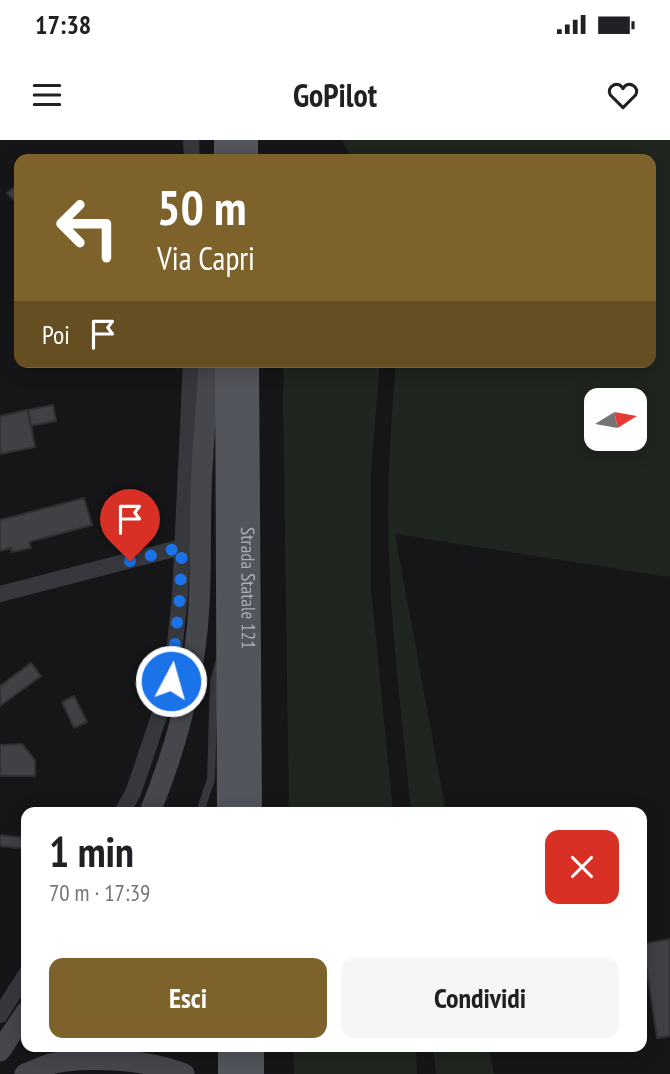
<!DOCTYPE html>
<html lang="it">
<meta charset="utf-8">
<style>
body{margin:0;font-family:"PT Sans Narrow",sans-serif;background:#f6f6f6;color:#202124;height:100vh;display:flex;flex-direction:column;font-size:26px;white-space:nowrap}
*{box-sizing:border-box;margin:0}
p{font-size:23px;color:#757577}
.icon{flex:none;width:38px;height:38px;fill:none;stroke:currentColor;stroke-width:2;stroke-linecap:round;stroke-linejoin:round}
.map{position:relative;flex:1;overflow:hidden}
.panel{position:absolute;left:21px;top:667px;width:626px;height:245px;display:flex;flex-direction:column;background:#fff;border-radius:14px;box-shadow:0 4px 18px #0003}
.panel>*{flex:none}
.banner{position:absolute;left:14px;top:14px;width:642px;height:214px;border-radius:14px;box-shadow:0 4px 18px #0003;background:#7e622b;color:#fff;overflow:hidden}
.needle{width:46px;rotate:79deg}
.controls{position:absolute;left:584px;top:248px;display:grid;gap:14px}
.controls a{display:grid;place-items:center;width:63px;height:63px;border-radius:14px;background:#fff;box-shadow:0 4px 18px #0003;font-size:35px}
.pin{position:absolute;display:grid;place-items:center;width:60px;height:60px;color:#fff;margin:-72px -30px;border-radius:50% 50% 50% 0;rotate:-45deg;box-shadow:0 0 7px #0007}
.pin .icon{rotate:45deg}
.me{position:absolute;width:77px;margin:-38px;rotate:6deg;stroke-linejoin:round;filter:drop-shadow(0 0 5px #0008)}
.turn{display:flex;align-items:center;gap:24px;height:147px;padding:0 28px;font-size:32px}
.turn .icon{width:91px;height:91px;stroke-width:2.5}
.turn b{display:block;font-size:49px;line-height:60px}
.then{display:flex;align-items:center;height:66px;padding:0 28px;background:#0003;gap:14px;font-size:26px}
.round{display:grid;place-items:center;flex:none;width:74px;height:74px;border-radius:14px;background:#f6f6f6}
.headline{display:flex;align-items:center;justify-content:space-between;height:119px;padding:0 28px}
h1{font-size:42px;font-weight:700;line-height:52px}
.cta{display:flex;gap:14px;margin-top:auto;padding:14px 28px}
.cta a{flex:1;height:80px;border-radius:14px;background:#7e622b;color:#fff;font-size:28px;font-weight:700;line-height:80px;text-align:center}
.cta a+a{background:#f6f6f6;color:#202124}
.status{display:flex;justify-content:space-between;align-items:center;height:49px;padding:0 35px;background:#fff;direction:ltr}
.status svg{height:19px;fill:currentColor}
header{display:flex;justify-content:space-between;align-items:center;height:91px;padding:0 28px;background:#fff;font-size:32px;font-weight:700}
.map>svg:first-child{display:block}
</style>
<div class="status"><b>17:38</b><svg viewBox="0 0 49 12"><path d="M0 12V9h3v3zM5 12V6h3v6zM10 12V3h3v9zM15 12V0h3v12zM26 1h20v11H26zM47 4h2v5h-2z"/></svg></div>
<header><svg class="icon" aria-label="menu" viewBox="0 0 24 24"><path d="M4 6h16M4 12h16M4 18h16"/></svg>GoPilot<svg class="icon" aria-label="heart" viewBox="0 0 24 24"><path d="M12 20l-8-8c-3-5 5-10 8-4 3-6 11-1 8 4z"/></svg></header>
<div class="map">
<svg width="670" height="934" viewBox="0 0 670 934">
<rect width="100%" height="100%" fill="#161618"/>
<path fill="#1e261f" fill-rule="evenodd" d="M342 0H670V437L395 394 446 672H411C402 573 388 472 388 372 388 322 392 272 396 222H651V19H352ZM597 261H635V299H597Z
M284 222H380L371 332V448L393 672H289L283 263Z
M293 907H416L417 934H294Z
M433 907H489L494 934H436Z"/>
<path fill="#404145" stroke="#303034" stroke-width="2" d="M17 45 19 48V55L13 60 7 53Z
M53 265 56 281 30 286 28 270Z
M28 270 35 307 0 314V276Z
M84 358 92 385 29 402 31 408 12 412 11 408 0 411V380Z
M31 523 41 536 0 566V546Z
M74 556 87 582 74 588 62 562Z
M22 604 35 620V636H0V605Z
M0 695 26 698V709L0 706Z
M670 799V896L657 898 643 804Z"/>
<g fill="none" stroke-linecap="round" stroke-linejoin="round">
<path stroke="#37383d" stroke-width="8" d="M200 672 211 639 214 541 219 523"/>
<path stroke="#37383d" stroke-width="16" d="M191 0 192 19
M0 454 182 407
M122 672 133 653 171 541 180 456 191 222
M0 875 26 834"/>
<path stroke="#45474d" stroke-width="21" d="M150 672C177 606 195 537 199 466 201 429 200 392 201 355 202 311 207 266 209 222
M0 911 26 872
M25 934C33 931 42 927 50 924 85 915 151 920 184 934"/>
<g stroke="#53555c" stroke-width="24">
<path d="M226 0V19"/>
<path d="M246 0V19"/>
<path d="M227 222 229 672"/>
<path id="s1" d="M247 222 250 672"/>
<path d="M230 906V934"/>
<path d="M252 906V934"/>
</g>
</g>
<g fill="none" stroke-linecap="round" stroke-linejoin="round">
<path stroke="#1a73e8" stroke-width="12" stroke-dasharray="0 21.6" d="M130 421 182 407 180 456 171 541"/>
</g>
<g text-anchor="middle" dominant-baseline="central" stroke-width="5" stroke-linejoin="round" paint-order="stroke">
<g font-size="19" fill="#a8adb8" stroke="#111113">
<text stroke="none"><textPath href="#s1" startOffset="226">Strada Statale 121</textPath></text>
</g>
</g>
</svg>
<div class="controls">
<a><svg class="needle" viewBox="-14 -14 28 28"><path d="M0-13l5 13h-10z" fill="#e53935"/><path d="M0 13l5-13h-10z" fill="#757577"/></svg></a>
</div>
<div class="pin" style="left:130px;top:421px;background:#d93025"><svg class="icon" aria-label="arrive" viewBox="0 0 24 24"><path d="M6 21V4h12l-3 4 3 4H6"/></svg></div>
<svg class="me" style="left:171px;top:541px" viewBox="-20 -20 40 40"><circle r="17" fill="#1a73e8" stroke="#fff" stroke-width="3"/><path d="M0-11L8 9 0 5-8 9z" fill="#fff"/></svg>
<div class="banner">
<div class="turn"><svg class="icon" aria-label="left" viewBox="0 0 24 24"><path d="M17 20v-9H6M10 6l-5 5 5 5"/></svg><div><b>50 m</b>Via Capri</div></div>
<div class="then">Poi<svg class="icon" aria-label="arrive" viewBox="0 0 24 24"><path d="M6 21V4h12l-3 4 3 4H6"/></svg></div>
</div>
<section class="panel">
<div class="headline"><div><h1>1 min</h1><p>70 m · 17:39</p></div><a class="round" style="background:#d93025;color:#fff"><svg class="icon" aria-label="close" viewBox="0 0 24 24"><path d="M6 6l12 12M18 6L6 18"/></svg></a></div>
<div class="cta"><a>Esci</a><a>Condividi</a></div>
</section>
</div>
